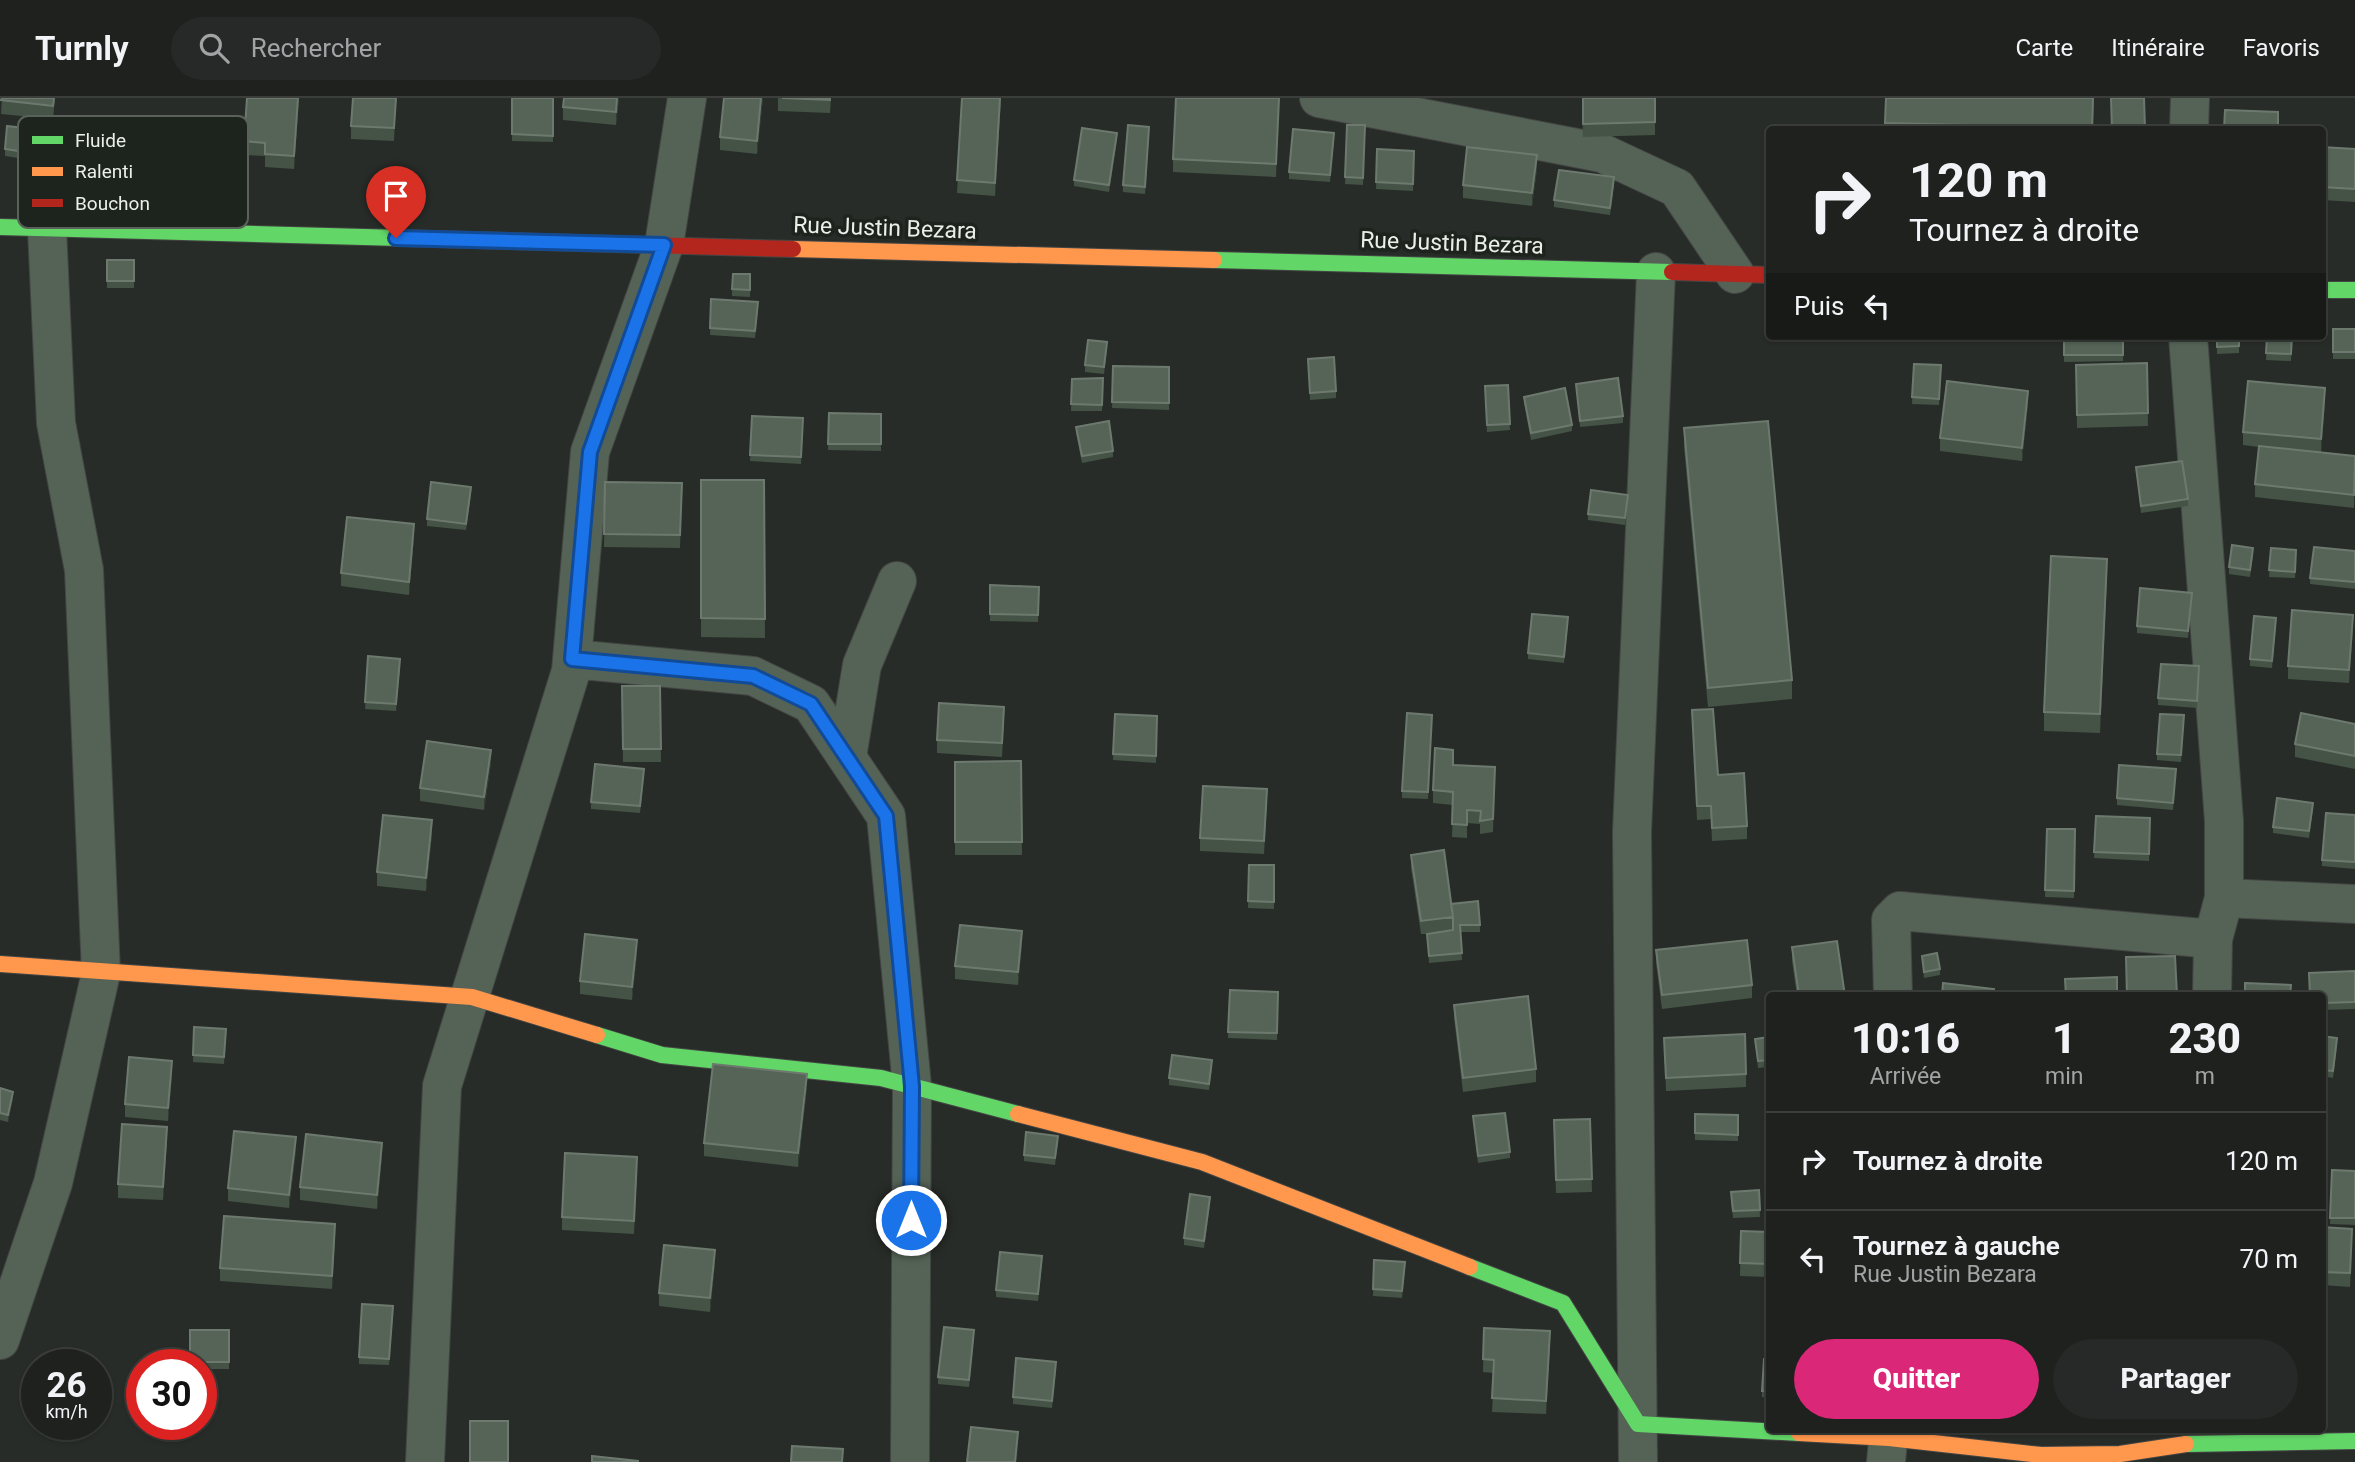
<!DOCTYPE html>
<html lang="fr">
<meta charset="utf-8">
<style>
body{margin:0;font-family:Roboto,sans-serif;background:#262927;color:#f1f3f6;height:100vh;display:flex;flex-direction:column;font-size:26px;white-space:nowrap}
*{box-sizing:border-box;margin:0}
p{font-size:23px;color:#a1a3a4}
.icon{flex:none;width:38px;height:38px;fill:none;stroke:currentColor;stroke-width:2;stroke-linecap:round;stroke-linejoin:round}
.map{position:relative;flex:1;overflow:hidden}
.drawer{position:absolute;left:1766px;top:894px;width:560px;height:441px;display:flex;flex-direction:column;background:#1e211e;border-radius:7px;box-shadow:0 2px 5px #0004,0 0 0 2px #3c3e3c}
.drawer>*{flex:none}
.hud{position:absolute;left:1766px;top:28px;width:560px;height:214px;border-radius:7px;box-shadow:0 2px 5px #0004,0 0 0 2px #3c3e3c;background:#1e211e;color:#f1f3f6;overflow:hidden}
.speed{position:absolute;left:21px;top:1251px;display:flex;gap:14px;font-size:35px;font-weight:700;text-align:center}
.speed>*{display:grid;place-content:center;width:91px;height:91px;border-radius:50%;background:#1e211e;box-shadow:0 2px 5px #0004,0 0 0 2px #3c3e3c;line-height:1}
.speed small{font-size:18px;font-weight:400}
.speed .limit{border:10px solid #d22;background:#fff;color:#111}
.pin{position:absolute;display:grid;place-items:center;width:60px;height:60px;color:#fff;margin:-72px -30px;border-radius:50% 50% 50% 0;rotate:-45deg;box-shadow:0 0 7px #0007}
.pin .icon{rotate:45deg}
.me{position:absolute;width:77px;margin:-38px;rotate:0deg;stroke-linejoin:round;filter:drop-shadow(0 0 5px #0008)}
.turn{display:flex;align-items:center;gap:24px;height:147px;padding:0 28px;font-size:32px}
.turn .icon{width:91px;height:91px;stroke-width:2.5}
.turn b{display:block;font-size:49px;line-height:60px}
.then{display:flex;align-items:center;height:66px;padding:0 28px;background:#0003;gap:14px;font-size:26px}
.eta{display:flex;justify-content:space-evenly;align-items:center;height:119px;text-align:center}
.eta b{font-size:42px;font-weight:800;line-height:49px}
.action{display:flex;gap:14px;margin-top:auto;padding:14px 28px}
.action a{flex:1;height:80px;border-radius:42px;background:#db2777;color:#fff;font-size:28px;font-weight:800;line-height:80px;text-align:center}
.action a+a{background:#262927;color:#f1f3f6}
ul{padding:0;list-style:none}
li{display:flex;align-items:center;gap:21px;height:98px;padding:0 28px;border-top:2px solid #3c3e3c}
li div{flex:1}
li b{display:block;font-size:26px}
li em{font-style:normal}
header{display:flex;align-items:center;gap:42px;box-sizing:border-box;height:98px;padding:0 35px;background:#1e211e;border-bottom:2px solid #3c3e3c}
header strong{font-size:33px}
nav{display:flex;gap:38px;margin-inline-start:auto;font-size:24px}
.search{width:490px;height:63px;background:#262927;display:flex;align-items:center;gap:18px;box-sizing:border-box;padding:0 24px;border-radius:38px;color:#a1a3a4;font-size:26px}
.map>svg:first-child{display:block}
</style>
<header>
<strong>Turnly</strong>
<div class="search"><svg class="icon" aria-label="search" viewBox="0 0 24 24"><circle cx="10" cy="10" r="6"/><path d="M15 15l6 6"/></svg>Rechercher</div>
<nav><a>Carte</a><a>Itinéraire</a><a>Favoris</a></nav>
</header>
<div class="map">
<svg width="2355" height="1364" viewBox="0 0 2355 1364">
<rect width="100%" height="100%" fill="#282c28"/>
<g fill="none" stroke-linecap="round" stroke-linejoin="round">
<defs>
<path id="street" d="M1319 0 1602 55 1677 90 1735 176
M2189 32 2190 0
M2188 238 2224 723V800
M572 561 753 578 811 606 886 718 912 988 910 1364
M847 659 862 567 897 483
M1893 898 1891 822 1900 813 2213 841
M2212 898 2213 841 2224 800 2355 806
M0 1242 53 1085 101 875 84 472 56 325 47 131
M425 1364 442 988 571 573 590 354 664 147 687 0
M1638 1364 1632 734 1656 174
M1886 1364 1889 1332"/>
<path id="fast" d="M0 129 542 144
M1214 162 1672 174
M2322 192H2355
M597 937 662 957 881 980 1018 1016
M1470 1169 1563 1205 1638 1326 1799 1335
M2186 1346 2355 1343"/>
<path id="slow" d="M793 151 1214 162
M0 866 472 899 597 937
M1018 1016 1202 1064 1470 1169
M1799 1335 1889 1340 2041 1357 2120 1356 2186 1346"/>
<path id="jam" d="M542 144 793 151
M1672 174 1769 177"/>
</defs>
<use href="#street" stroke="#444644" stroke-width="40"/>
<use href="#fast" stroke="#444644" stroke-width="18"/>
<use href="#slow" stroke="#444644" stroke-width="18"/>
<use href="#jam" stroke="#444644" stroke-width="18"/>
<use href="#street" stroke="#556356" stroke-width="38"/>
<use href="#fast" stroke="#63d668" stroke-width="16"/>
<use href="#slow" stroke="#ff974d" stroke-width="16"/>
<use href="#jam" stroke="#b3261e" stroke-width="16"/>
</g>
<path fill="#445345" d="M2 0H55L53 21 1 16Z
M299 0 294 71 265 69V58L244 57V43Z
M396 0 394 43 351 41V28Z
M512 0H553V44L512 43Z
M619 0 616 27 563 22V9Z
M763 0 757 56 720 52V39Z
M778 0H831L830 15 778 13Z
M962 0H1001L995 98 957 95Z
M1279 0 1276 79 1173 74V61Z
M1582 0H1655V37L1583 39Z
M1886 0H2094L2093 32H1885Z
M1347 27H1365L1363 87 1345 86Z
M1149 36 1145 96 1123 94V87Z
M34 37 32 62 5 58V51Z
M1117 41 1109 94 1074 88V82Z
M1334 41 1330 84 1289 81V74Z
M2322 49 2355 51V104L2322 102Z
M1377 51 1414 53 1413 93 1376 91Z
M1537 71 1532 108 1463 100V87Z
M1614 86 1610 117 1554 109V102Z
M107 162H134V190H107Z
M750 176V199L732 198V191Z
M711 201 758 211 755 240 710 237Z
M2333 231H2355V261H2333Z
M2064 238H2123V263L2064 264Z
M2217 238H2239V255L2217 256Z
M2267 238H2292L2291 263 2266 262Z
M1107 251 1104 276 1085 274V267Z
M2147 265 2148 328 2077 330 2076 267Z
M1914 266 1941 267 1939 307 1912 306Z
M1308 267 1336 293V300L1310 302Z
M1113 268 1169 269V312L1112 310Z
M1103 280 1102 313H1071L1072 281Z
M1576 286 1623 318V325L1580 329Z
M1508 287 1510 332 1487 334 1485 288Z
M1524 299 1572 327V333L1531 342 1524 305Z
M2325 303 2321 355 2355 358 2354 410 2255 399V386L2259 349 2243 347V334Z
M2028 306 2022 363 1940 353V340Z
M829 315 881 316V353L828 352Z
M752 318 803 320 801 366 750 363Z
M1076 329 1113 353V359L1082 365 1076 335Z
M1684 330 1792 582V601L1708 609 1684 349Z
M2136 369 2188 401V408L2141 415Z
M701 382H764L765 540 701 539Z
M605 384 682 385 680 450 604 449Z
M471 396 466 432 427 428V421Z
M1628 404 1625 427 1588 422V416Z
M414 439 409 497 341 488V475Z
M2271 450 2296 452 2295 480 2269 479Z
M2355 453V491L2310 486V480Z
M2253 457 2250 479 2229 476V469Z
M2107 480 2100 635 2044 633V614Z
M990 487 1039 489 1038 524 990 523Z
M2192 502 2188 540 2137 535V528Z
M1568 526 1564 565 1528 561V555Z
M2276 527 2272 570 2250 568V561Z
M2353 530 2349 585 2288 581V568Z
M368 558 400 568 396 613 365 611Z
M2199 568 2197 610 2158 607V600Z
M622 588H660L661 664H623Z
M1692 612 1718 677 1747 728V741L1712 743 1711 721 1697 722Z
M1115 616 1157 618 1156 665 1113 662Z
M1432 617 1428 701 1402 700V693Z
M2184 617 2181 664 2157 662V656Z
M1004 622 1002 659 937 655V642Z
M2355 626V671L2295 659V646Z
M1021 663 1022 757H955V664Z
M491 665 484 712 420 703V690Z
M1453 667 1495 669 1493 734 1480 736V726L1467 725V740L1452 739 1453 707 1433 705V692Z
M2176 671 2173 712 2117 707V700Z
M644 678 640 715 591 711V704Z
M1267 704 1264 756 1200 753V740Z
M2313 711 2309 740 2273 735V729Z
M2355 717V771L2322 768V762Z
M2096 718 2150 720 2149 763 2094 760Z
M2047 731H2075L2074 800 2045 799Z
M432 736 426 793 377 788V774Z
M1411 757 1451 806 1480 827V834H1460L1462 862 1429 865 1427 836H1421L1411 770Z
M1249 767H1274V811L1248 810Z
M1022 846 1018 887 955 881V868Z
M1792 849 1845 898H1797L1792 863Z
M1656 852 1752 887V900L1662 911 1656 865Z
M637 855 632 902 580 896V883Z
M1922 858 1940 871V877L1924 880Z
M2355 873V911L2322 912V898Z
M1230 892 1278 894 1277 942 1228 940Z
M1454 907 1536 971V984L1463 994 1454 920Z
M194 929 226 931 224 966 193 964Z
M2322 938 2337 947 2333 980 2322 978Z
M1769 939V969L1758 970 1755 941Z
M1664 940 1746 976V989L1666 993Z
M1212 969 1209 992 1169 987V980Z
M172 976 168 1023 125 1019V1006Z
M807 989 798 1069 704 1058V1045Z
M0 990 13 1000 8 1024 0 1022Z
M1695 1016 1738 1017V1043L1695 1042Z
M1473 1018 1510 1054V1060L1478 1065Z
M1590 1021 1592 1094 1556 1095 1554 1035Z
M167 1042 163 1102 118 1100V1086Z
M1058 1044 1055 1067 1024 1063V1057Z
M296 1052 289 1110 228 1103V1090Z
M382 1058 377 1111 300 1102V1089Z
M637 1072 634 1136 562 1132V1119Z
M2332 1072 2355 1073V1127L2330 1126Z
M1759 1092 1760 1119 1733 1120 1731 1100Z
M1210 1106 1204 1150 1184 1147V1140Z
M2322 1129 2352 1144 2350 1189 2322 1187Z
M1741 1133 1769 1134V1179L1740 1178Z
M335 1140 332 1191 220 1183V1170Z
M1374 1162 1405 1171 1402 1200 1373 1198Z
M715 1165 710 1214 659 1208V1195Z
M1042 1165 1038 1203 996 1199V1192Z
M393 1215 389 1267 359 1266V1259Z
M1484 1230 1550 1246 1546 1316 1492 1314 1494 1275 1483 1274Z
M190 1232H229V1271H201V1267H190Z
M974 1239 969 1289 938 1286V1279Z
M1769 1261V1300L1762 1299V1293Z
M1056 1271 1052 1310 1013 1306V1299Z
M2100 1332H2129V1336L2100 1334Z"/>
<path fill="#313c32" d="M298 0H299L294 71V58Z
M617 0H619L616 27V14Z
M761 0H763L757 56V43Z
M1000 0H1001L995 98V85Z
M1117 35V41L1109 94V87Z
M1537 57V71L1532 108V95Z
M2325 290V303L2321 355V341Z
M2028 293V306L2022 363V350Z
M414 426V439L409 497V484Z
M2107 461V480L2100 635V616Z
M2353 517V530L2349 585V572Z
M491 652V665L484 712V699Z
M432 722V736L426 793V780Z
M1022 833V846L1018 887V874Z
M637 842V855L632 902V889Z
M172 963V976L168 1023V1010Z
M807 976V989L798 1069V1055Z
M13 994V1000L8 1024V1017Z
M167 1029V1042L163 1102V1089Z
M296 1039V1052L289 1110V1097Z
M382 1045V1058L377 1111V1097Z
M1210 1099V1106L1204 1150V1143Z
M335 1126V1140L332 1191V1178Z
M715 1152V1165L710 1214V1200Z
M1550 1233V1246L1546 1316V1303Z
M1018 1334 1017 1364H1015Z"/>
<path fill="#556457" stroke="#6d796e" stroke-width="2" d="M2 0H54L53 8 1 2Z
M247 0H298L294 58 265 56V45L244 43Z
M353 0H396L394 30 351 28Z
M512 0H553V38L512 36Z
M564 0H617L616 14 563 9Z
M724 0H761L757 43 720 39Z
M782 0H830V2Z
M962 0H1000L995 85 957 82Z
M1176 0H1279L1276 66 1173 61Z
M1583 0H1655V24L1583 26Z
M1886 0H2093L2092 30 1885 25Z
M2111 0H2144L2145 32H2112Z
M2225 12 2278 14V32H2224Z
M1128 27 1149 29 1145 89 1123 87Z
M1347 27H1365L1363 80 1345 79Z
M7 28 34 31 32 55 5 51Z
M1082 30 1117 35 1109 87 1074 82Z
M1293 31 1334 35 1330 77 1289 74Z
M1467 49 1537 57 1532 95 1463 87Z
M2322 49 2355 51V91L2322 89Z
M1377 51 1414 53 1413 86 1376 84Z
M1559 72 1614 79 1610 110 1554 102Z
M107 162H134V183H107Z
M733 176H750V192L732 191Z
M711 201 758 204 755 233 710 230Z
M2333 231H2355V254H2333Z
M2064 238H2123V257H2064Z
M2217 238H2239V248L2217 249Z
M2267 238H2292L2291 256 2266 255Z
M1088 242 1107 244 1104 269 1085 267Z
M1334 259 1336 293 1310 295 1308 261Z
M2147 265 2148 315 2077 317 2076 267Z
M1914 266 1941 267 1939 301 1912 299Z
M1113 268 1169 269V305L1112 304Z
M1103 280 1102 307 1071 306 1072 281Z
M1618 280 1623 318 1580 323 1576 286Z
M1947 283 2028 293 2022 350 1940 340Z
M2248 283 2325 290 2321 341 2243 334Z
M1508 287 1510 326 1487 327 1485 288Z
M1565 290 1572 327 1531 335 1524 299Z
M829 315 881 316V346H828Z
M752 318 803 320 801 359 750 357Z
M1109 323 1113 353 1082 358 1076 329Z
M1768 323 1792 582 1708 590 1684 330Z
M2259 348 2355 358 2354 397 2255 386Z
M2182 363 2188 401 2141 408 2136 369Z
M701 382H764L765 521 701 520Z
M431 384 471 389 466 426 427 421Z
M605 384 682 385 680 437 604 436Z
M1591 392 1628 397 1625 420 1588 416Z
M347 419 414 426 409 484 341 475Z
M2232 447 2253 450 2250 472 2229 469Z
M2314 449 2355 453V484L2310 480Z
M2271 450 2296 452 2295 474 2269 472Z
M2051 458 2107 461 2100 616 2044 614Z
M990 487 1039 489 1038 517 990 516Z
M2140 490 2192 495 2188 533 2137 528Z
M2292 512 2353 517 2349 572 2288 568Z
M1532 516 1568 519 1564 559 1528 555Z
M2254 518 2276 520 2272 563 2250 561Z
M368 558 400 561 396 606 365 604Z
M2161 566 2199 568 2197 603 2158 600Z
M622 588H660L661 651H623Z
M939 605 1004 609 1002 645 937 642Z
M1713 611 1718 677 1744 675 1747 728 1712 730 1711 708H1697L1692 612Z
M1407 615 1432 617 1428 694 1402 693Z
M2301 615 2355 626V658L2295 646Z
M1115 616 1157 618 1156 658 1113 656Z
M2160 616 2184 617 2181 657 2157 656Z
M427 643 491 652 484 699 420 690Z
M1435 650 1453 652V667L1495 669 1493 721 1480 723 1481 713 1467 712V727L1452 726 1453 694 1433 692Z
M1021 663 1022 744H955V664Z
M595 666 644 671 640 708 591 704Z
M2119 667 2176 671 2173 705 2117 700Z
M1203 688 1267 691 1264 743 1200 740Z
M2277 700 2313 705 2309 733 2273 729Z
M2326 715 2355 717V764L2322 762Z
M383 717 432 722 426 780 377 774Z
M2096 718 2150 720 2149 756 2094 754Z
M2047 731H2075L2074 793 2045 792Z
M1444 752 1453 819 1421 823 1411 757Z
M1249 767H1274V804L1248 803Z
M1478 803 1480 827H1460L1462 855 1429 858 1427 836 1453 832V819L1451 806Z
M960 827 1022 833 1018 874 955 868Z
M585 836 637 842 632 889 580 883Z
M1747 842 1752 887 1662 897 1656 852Z
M1837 843 1845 898H1799L1792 849Z
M1937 855 1940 871 1924 874 1922 858Z
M2175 858 2177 898H2127L2126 859Z
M2355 873V904L2322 905V898H2310L2309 875Z
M2117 879V898H2066L2065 881Z
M1943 885 1994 891 1993 898H1942Z
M2245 885 2291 887 2290 898H2245Z
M1230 892 1278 894 1277 935 1228 934Z
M2050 893V898H2004V894Z
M1528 898 1536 971 1463 980 1454 907Z
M194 929 226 931 224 959 193 957Z
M1745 936 1746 976 1666 980 1664 940Z
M2322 938 2337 940 2333 973 2322 972Z
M1769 939V962L1758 963 1755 941Z
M1172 957 1212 962 1209 986 1169 980Z
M129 959 172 963 168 1010 125 1006Z
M713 966 807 976 798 1055 704 1045Z
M0 990 13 994 8 1017 0 1015Z
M1505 1015 1510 1054 1478 1058 1473 1018Z
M1695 1016 1738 1017V1037L1695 1035Z
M1590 1021 1592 1081 1556 1082 1554 1022Z
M122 1026 167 1029 163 1089 118 1086Z
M234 1033 296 1039 289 1097 228 1090Z
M1026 1034 1058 1038 1055 1060 1024 1057Z
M306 1036 382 1045 377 1097 300 1089Z
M565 1055 637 1059 634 1123 562 1119Z
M2332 1072 2355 1073V1120H2330Z
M1759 1092 1760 1112 1733 1113 1731 1094Z
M1190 1096 1210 1099 1204 1143 1184 1140Z
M224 1118 335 1126 332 1178 220 1170Z
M2322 1129 2352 1131 2350 1175 2322 1174Z
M1741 1133 1769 1134V1166L1740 1165Z
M664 1147 715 1152 710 1200 659 1195Z
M1000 1154 1042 1158 1038 1196 996 1192Z
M1374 1162 1405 1164 1402 1193 1373 1191Z
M362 1206 393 1208 389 1261 359 1259Z
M944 1229 974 1232 969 1282 938 1279Z
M1484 1230 1550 1233 1546 1303 1492 1300 1494 1262 1483 1261Z
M190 1232H229V1264H190Z
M1016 1260 1056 1264 1052 1303 1013 1299Z
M1764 1261H1769V1293H1762Z
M470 1323H508V1364H470Z
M971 1329 1018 1334 1015 1364H967Z
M792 1348 843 1351 842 1364H791Z
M592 1358 638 1363V1364H592Z"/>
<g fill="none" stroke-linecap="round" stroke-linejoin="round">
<defs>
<path id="route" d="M396 140 664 147 590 354 572 561 753 578 811 606 886 718 912 988 911 1122"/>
</defs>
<use href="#route" stroke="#114b97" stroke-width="18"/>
<use href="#route" stroke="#1a73e8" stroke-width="12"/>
</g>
<g text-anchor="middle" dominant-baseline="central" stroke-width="7" stroke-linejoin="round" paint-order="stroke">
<g font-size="23" fill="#eaefea" stroke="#1d231d">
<text transform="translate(885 130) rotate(2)">Rue Justin Bezara</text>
<text transform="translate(1452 145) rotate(2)">Rue Justin Bezara</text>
</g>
</g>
<rect x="18" y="18" width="230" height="112" rx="10" fill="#1d231d" stroke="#5a605a" stroke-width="2"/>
<rect x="32" y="38" width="31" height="8" fill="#63d668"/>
<rect x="32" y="69" width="31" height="9" fill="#ff974d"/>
<rect x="32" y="101" width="31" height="8" fill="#b3261e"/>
<g font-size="19" fill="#eaefea">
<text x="75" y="49">Fluide</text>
<text x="75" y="80">Ralenti</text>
<text x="75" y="112">Bouchon</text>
</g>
</svg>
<div class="speed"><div>26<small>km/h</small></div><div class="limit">30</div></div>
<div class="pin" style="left:396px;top:140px;background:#d93025"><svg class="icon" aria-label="arrive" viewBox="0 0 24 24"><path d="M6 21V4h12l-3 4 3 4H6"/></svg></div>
<svg class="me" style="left:911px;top:1122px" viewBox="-20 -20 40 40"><circle r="17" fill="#1a73e8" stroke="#fff" stroke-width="3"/><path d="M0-11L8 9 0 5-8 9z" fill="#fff"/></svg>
<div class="hud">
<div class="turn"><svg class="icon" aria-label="right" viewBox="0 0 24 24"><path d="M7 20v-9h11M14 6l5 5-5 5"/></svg><div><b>120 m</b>Tournez à droite</div></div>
<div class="then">Puis<svg class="icon" aria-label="left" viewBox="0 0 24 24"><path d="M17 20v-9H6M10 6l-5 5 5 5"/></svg></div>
</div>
<section class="drawer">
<div class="eta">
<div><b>10:16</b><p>Arrivée</p></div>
<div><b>1</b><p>min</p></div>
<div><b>230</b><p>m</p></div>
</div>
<ul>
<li><svg class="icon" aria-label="right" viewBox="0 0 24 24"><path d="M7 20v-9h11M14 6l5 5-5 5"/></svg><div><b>Tournez à droite</b></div><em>120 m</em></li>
<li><svg class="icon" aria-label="left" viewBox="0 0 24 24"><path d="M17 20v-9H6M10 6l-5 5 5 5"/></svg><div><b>Tournez à gauche</b><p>Rue Justin Bezara</p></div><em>70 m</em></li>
</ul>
<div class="action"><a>Quitter</a><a>Partager</a></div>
</section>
</div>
